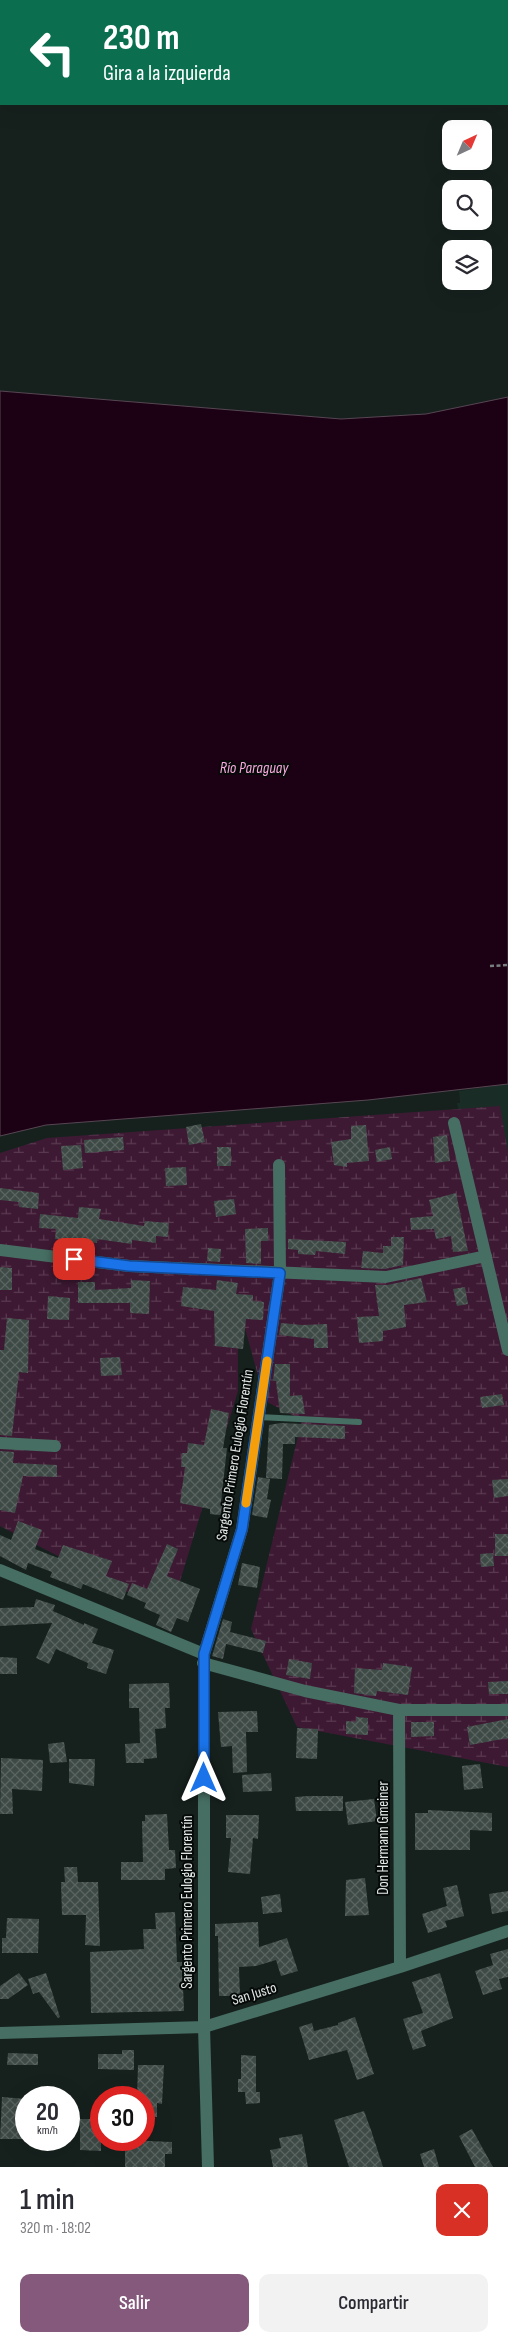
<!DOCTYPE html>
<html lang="es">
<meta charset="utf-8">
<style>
body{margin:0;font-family:"Sofia Sans Condensed",sans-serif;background:#f2f2f3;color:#2b2b33;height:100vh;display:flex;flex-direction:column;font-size:19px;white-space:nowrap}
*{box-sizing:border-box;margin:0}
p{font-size:16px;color:#7c7c81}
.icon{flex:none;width:28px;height:28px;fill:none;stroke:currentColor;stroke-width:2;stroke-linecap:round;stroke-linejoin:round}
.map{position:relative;height:2167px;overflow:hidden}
.details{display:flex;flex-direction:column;background:#fff;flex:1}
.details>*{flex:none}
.banner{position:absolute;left:0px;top:0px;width:509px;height:105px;box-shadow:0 5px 20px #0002;background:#0b6e4f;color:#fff;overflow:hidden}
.needle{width:32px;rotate:44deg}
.tools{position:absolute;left:442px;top:120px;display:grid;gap:10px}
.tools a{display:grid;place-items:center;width:50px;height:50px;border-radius:10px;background:#fff;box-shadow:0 5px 20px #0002;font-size:25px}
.speed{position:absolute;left:15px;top:2086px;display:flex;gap:10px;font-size:25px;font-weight:700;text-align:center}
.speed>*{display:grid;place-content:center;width:65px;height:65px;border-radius:50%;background:#fff;box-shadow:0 5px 20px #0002;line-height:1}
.speed small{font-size:12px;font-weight:400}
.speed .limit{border:8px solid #d22;background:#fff;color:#111}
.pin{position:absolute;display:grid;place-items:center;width:42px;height:42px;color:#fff;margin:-21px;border-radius:10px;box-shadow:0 2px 8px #0006}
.me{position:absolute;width:55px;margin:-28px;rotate:0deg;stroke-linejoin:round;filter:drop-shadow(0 0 4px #0008)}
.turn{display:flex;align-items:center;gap:18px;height:105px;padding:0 20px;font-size:22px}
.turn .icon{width:65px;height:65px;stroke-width:2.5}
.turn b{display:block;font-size:35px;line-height:42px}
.round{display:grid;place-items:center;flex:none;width:52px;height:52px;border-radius:10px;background:#f2f2f3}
.head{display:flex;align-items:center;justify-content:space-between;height:85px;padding:0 20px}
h1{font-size:30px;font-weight:600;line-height:38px}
.button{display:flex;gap:10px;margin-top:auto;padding:10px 20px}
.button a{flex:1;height:58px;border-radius:10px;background:#85597b;color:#fff;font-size:20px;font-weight:600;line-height:58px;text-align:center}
.button a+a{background:#f2f2f3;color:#2b2b33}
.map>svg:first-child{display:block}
</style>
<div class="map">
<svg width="508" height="2167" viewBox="0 0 508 2167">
<defs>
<pattern id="wetland-marsh" width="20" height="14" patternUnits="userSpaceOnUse" patternTransform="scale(1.25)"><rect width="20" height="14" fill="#3e1933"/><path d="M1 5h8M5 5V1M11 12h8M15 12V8" fill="none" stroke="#5a3a51"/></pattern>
<pattern id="building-cross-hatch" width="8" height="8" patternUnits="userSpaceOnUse" patternTransform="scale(1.25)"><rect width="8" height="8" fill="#3e4a46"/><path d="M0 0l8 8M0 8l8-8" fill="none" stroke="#5a6461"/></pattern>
</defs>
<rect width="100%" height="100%" fill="#16211e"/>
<path fill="#192c26" d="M508 1084V1342L457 1103H460L459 1091Z"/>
<path fill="url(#wetland-marsh)" d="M500 1106 508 1153V1767L297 1727 251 1629 302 1420 265 1401 238 1303V1391L170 1614 0 1526V1153L47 1138Z"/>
<path fill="#1c0014" stroke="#574653" d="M0 391 341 419 426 414 508 397V1084L368 1100 46 1125 0 1136Z"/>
<path fill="url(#building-cross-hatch)" d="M201 1124 205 1142 189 1145 186 1127Z
M366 1125 369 1161 347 1163V1167L334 1165 331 1142 351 1139V1126Z
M447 1135 450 1161 435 1163 433 1137Z
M123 1137 124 1150 85 1153 84 1140Z
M81 1145 83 1168 63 1170 61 1146Z
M217 1147H231V1166H217Z
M390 1147 392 1159 377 1162 375 1150Z
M186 1167 187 1185 166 1186 165 1168Z
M0 1188 39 1193 38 1209 19 1207V1202L0 1200Z
M456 1193 468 1251 453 1252 451 1236 436 1239 434 1229 411 1230 410 1218 433 1216 429 1200Z
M234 1199 236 1214 216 1217 214 1201Z
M79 1207 101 1209 99 1219 144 1226 145 1221 169 1223 168 1237 156 1236V1243L132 1240V1244L97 1239V1243L55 1239 56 1229 39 1228 40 1214 78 1218Z
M268 1228V1241H261V1264L246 1263 245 1229Z
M391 1237H404L403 1265 385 1269 361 1268 363 1251 383 1253V1246H391Z
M288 1239 346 1242 345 1254 316 1251 315 1255 298 1254V1250L288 1249Z
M208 1248 221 1249 220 1262 207 1261Z
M0 1267 12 1268V1290H0Z
M421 1278 427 1302 404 1305 406 1327 383 1331V1341L359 1343 357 1317 379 1316 375 1285H387Z
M131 1280 150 1281 149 1314 130 1313V1303H78V1282H95V1290L131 1288Z
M217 1280 238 1283 236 1294 253 1295V1301L264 1302 263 1320 246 1319 243 1349 215 1346 214 1311 181 1306 183 1287 216 1290Z
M465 1287 468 1304 457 1306 453 1289Z
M48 1296 70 1298 69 1320 47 1319Z
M7 1318 29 1320 28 1373 19 1372 12 1436 0 1435V1350H4Z
M281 1323 302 1325 327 1324 328 1348H314V1339L279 1335Z
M120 1357 122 1375 101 1376 100 1358Z
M275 1364H290V1396L302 1395 305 1414 280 1413 276 1381H273Z
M502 1394 504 1405 482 1408 480 1397Z
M211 1409 229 1413 223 1448H227L221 1502 230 1503 228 1516 210 1514V1509L180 1503 185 1467H181L182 1453H187L188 1443 204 1445Z
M281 1423 345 1426V1439L295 1437V1444H283L282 1479 266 1478 269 1425Z
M0 1451 14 1452 13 1463 57 1465V1477L23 1476 15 1513 0 1510Z
M258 1477 270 1479 267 1499 271 1500 267 1518 252 1515Z
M508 1479V1496L494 1498 492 1480Z
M18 1521 42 1530 35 1549 58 1558 63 1545 112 1561 106 1576 129 1584 123 1600 83 1584 81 1589 50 1577 52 1572 28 1563 26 1570 0 1556V1535L11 1540Z
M495 1534H508V1556H495Z
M167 1544 178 1549 167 1576 200 1589 188 1622 177 1618 171 1632 156 1625 160 1615 144 1608 146 1603 127 1595 132 1583 147 1589Z
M493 1553 494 1566 481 1567 480 1554Z
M242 1563 260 1567 257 1588 238 1585Z
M36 1599 55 1605 53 1611 84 1625V1623L98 1629 92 1643 114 1650 106 1674 87 1668 88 1663 56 1649 49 1664 36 1658 52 1623 0 1626V1608L34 1607Z
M223 1619 232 1622 230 1632 266 1641 263 1653 226 1644 223 1659 212 1656Z
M0 1657 17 1658V1674H0Z
M289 1659 312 1663 310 1679 286 1675Z
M383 1663 412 1667 408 1695 377 1691 376 1696 354 1693 355 1668 382 1670Z
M508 1681V1694H489L488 1682Z
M169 1683 170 1708H165L166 1728 155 1729 157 1758 144 1759V1763H126L125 1744 140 1743 139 1708H129V1684Z
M257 1711 258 1732H246L247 1772 233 1773 232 1746 221 1747 218 1712Z
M356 1717 368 1718V1735L346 1734V1721L356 1722Z
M508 1719V1738L470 1745 467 1727Z
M411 1722H434V1736L411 1737Z
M297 1728 318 1729 317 1759 296 1758Z
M64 1742 67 1762 50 1763 48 1744Z
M1 1758 43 1760 42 1791 12 1789 13 1814H0Z
M69 1759H95L94 1786 69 1783Z
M480 1764 483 1788 464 1790 462 1766Z
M271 1773 272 1791 243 1792 242 1775Z
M309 1796H343V1811H296L295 1797Z
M374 1799 377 1821 348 1825 345 1802Z
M428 1810 492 1813V1831L470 1830V1850H415V1813H428Z
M167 1814 169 1850H175L176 1868 165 1869V1880H121V1862H143L142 1821H145V1815Z
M226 1815H259L258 1839 253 1838 250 1874 228 1872 231 1838H226Z
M64 1867H77L78 1882H98L100 1946 85 1945 86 1915H62L61 1882H65Z
M365 1878 369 1915 345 1916 346 1880Z
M457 1885 464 1916 445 1921 447 1927 428 1933 422 1914 447 1906 443 1888Z
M508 1891V1911L492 1914 489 1894Z
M280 1894 282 1912 263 1914 261 1897Z
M175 1912 177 1962H182L184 2011 91 2013 90 1952 144 1949 143 1929H156L155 1913Z
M7 1918 39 1919 38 1953H2V1938H6Z
M258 1922 259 1947 287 1938 298 1971 281 1976 276 1960 256 1966 239 1967 240 1996H219L218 1936H215V1924Z
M508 1949V1977L499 1979 502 1989 483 1995 475 1971 493 1965 490 1954Z
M19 1973 28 1985 8 1999H0V1986Z
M46 1973 60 2017 58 2018 39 1992 33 1994 28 1979Z
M440 1973 453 2018 421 2031 426 2046 413 2050 403 2019 423 2013 412 1982Z
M355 2017 374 2074 357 2080 347 2050 309 2060 299 2027 312 2023 314 2031 338 2025V2023Z
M122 2050H134V2070L98 2069V2054H122Z
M8 2053 38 2054V2065H7Z
M241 2055 256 2056V2092H260V2103L246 2104 245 2092H253H238V2079H241Z
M138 2065H164L162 2104 157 2103V2117H145L144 2098H137Z
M2 2097 26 2099V2139H0Z
M364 2111 371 2130 383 2167H349L334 2120Z
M80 2119H101V2151L80 2150Z
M472 2129 493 2167H475L459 2136Z
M302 2134 308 2167H273L270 2150 281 2148 279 2138Z
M125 2140 172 2142V2154H165V2167H125Z
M434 2149 439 2167H424L420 2154Z"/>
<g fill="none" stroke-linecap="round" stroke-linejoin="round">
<path stroke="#77807e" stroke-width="2.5" stroke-dasharray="4 2.5" stroke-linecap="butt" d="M490 966 508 965"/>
<path stroke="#466e62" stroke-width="6" d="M259 1417 359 1422"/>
<path stroke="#466e62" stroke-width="12" d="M454 1123 508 1350
M0 1250 129 1266 386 1277 486 1256
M0 1443 55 1446
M0 1570 204 1654
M203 1663 305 1691 399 1710H508
M399 1710 400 1967
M0 2033 204 2027 400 1967 508 1931
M208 2167 204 2027V1654L242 1529 280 1273 279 1165"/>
</g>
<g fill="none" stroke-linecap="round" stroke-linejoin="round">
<defs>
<path id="route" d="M74 1259 129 1266 280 1273 242 1529 204 1654V1778"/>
</defs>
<use href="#route" stroke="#114b97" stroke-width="12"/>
<use href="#route" stroke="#1a73e8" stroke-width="9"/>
<path stroke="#f59e0b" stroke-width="9" d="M246 1503 267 1361"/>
</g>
<g text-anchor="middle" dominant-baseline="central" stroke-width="4" stroke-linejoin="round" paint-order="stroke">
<g font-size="15" fill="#e1e8e6" stroke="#060a08">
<text transform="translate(235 1455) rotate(-81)">Sargento Primero Eulogio Florentín</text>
<text transform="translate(383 1838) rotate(-90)">Don Hermann Gmeiner</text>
<text transform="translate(187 1902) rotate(-90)">Sargento Primero Eulogio Florentín</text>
<text transform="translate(254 1994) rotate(-17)">San Justo</text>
</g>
<g font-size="16" font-style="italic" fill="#f8aade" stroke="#060a08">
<text x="254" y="768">Río Paraguay</text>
</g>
</g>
</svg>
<div class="tools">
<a><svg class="needle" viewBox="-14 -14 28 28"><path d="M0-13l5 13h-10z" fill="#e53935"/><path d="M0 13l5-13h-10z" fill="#7c7c81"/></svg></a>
<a><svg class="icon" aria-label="search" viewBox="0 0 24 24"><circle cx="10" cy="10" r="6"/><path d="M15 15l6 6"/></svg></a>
<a><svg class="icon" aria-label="layers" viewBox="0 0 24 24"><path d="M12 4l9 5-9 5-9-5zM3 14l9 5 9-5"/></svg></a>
</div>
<div class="speed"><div>20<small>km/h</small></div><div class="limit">30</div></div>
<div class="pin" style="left:74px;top:1259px;background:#d93025"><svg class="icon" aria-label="arrive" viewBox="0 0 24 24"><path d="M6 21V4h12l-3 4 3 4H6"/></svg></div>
<svg class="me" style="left:204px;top:1778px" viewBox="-20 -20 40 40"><path d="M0-17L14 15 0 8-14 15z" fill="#1a73e8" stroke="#fff" stroke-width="4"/></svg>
<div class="banner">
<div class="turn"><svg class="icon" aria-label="left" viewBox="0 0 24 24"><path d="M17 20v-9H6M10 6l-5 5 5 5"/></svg><div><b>230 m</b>Gira a la izquierda</div></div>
</div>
</div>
<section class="details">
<div class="head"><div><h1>1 min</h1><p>320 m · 18:02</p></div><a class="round" style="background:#d93025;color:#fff"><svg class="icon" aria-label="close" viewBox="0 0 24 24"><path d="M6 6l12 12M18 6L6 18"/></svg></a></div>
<div class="button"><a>Salir</a><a>Compartir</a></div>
</section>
